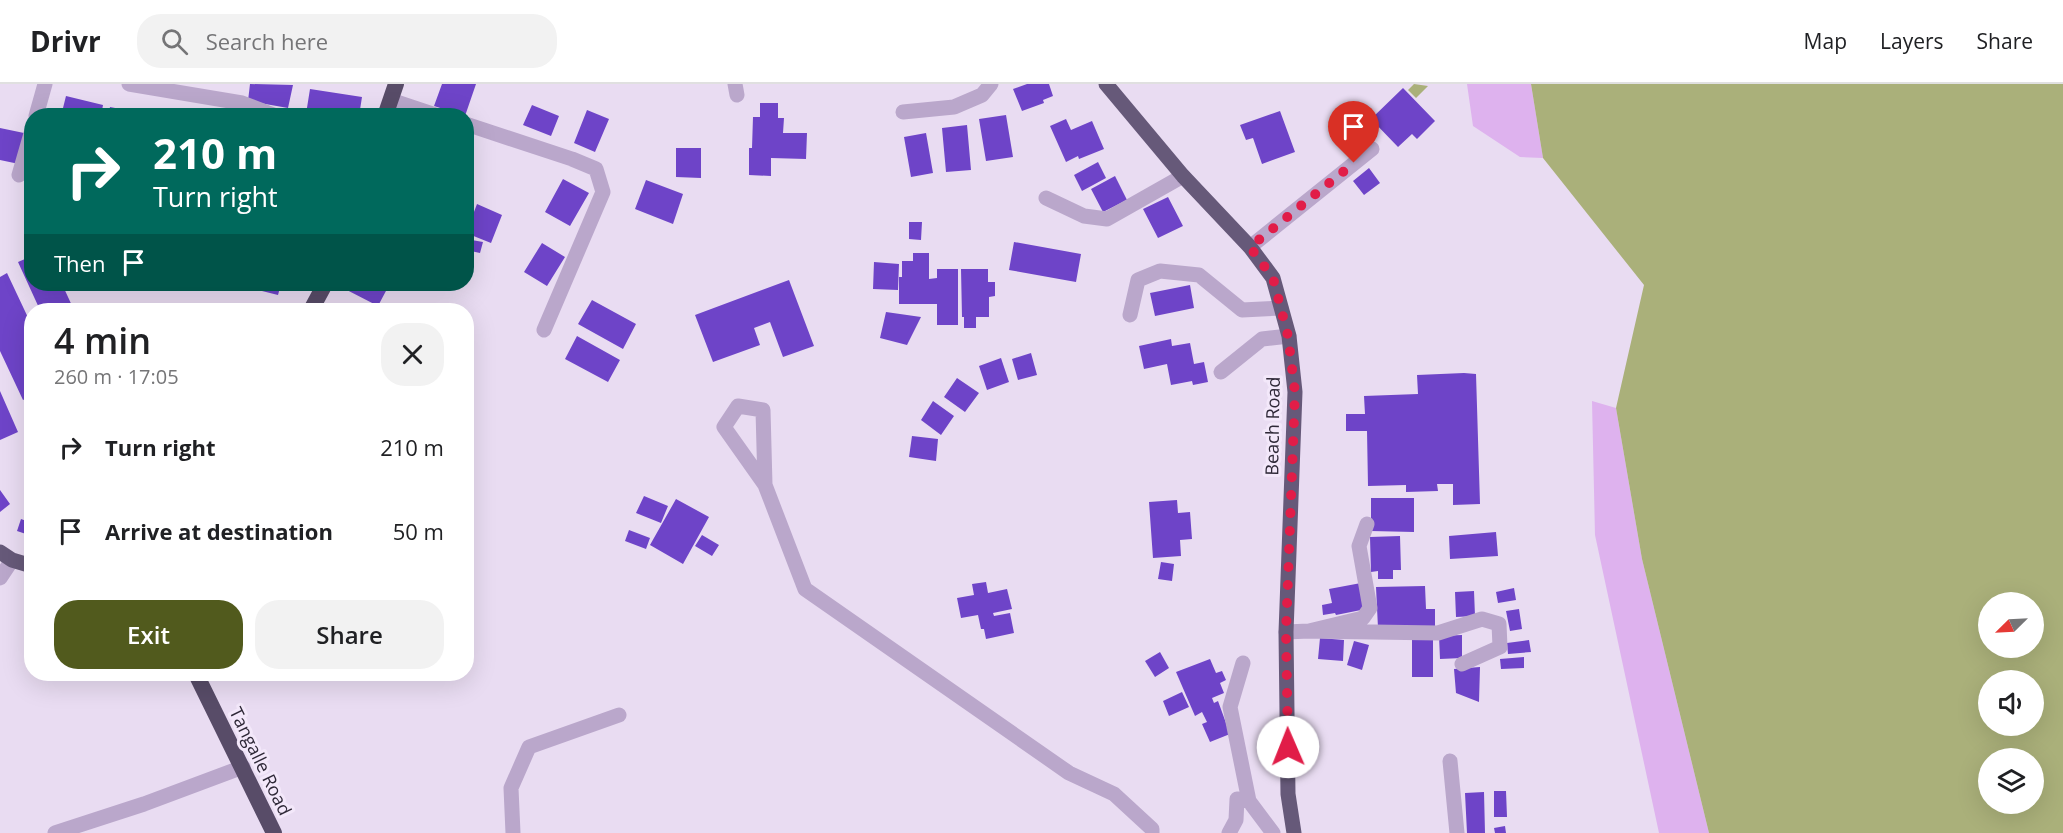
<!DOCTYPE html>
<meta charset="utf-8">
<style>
body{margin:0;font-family:"Open Sans",sans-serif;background:#f2f2f2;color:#202124;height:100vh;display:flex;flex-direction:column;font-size:22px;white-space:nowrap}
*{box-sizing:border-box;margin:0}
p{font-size:20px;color:#757577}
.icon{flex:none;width:33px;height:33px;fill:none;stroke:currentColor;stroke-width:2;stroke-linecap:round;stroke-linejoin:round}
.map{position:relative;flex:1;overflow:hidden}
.side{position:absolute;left:24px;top:219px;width:450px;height:378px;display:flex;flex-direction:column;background:#fff;border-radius:24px;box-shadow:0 6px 24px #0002}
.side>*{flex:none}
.banner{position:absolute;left:24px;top:24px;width:450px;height:183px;border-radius:24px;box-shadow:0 6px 24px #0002;background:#00695c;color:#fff;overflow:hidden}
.needle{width:39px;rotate:246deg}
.buttons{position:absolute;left:1978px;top:508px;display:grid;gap:12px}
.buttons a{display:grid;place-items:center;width:66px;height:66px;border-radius:50%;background:#fff;box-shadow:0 6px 24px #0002;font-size:30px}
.pin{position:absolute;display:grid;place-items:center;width:51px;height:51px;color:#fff;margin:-62px -26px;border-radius:50% 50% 50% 0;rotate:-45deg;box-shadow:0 0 6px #0007}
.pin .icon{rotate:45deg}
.me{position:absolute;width:66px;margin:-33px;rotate:359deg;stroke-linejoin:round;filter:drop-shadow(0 0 4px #0008)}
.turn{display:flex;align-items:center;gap:21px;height:126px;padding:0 30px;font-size:27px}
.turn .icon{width:78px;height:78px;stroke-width:2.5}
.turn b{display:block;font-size:42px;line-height:51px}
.then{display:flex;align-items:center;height:57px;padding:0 30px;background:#0003;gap:12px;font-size:22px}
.round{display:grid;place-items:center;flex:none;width:63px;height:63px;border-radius:24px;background:#f2f2f2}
.head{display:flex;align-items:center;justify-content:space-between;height:102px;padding:0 30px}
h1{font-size:36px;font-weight:600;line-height:45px}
.button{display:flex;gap:12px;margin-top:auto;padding:12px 30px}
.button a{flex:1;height:69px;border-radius:24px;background:#515a1d;color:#fff;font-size:24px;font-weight:600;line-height:69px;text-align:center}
.button a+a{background:#f2f2f2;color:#202124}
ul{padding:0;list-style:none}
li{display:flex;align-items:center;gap:18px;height:84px;padding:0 30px}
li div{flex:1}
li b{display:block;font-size:22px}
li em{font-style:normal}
header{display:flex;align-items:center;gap:36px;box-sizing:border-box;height:84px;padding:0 30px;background:#fff;border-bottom:2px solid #e0e0e0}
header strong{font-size:28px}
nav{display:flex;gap:33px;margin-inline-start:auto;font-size:21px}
.search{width:420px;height:54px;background:#f2f2f2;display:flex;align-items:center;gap:15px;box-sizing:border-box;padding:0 21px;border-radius:24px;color:#757577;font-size:22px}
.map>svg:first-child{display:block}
</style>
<header>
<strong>Drivr</strong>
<div class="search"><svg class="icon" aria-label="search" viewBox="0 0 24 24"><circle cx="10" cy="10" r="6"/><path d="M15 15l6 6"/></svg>Search here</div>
<nav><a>Map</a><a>Layers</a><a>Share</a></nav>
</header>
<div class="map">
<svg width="2063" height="749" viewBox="0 0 2063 749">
<rect width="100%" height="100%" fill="#e9dcf2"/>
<path fill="#deb2ee" d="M1467 0H1531L1543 74 1520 73 1473 42Z
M1592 317 1616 324 1642 475 1709 749H1659L1595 451Z"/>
<path fill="#aab07a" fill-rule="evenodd" d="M1414 0 1428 2 1416 14 1408 6Z
M1531 0H2063V749H1709L1642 475 1616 324 1644 201 1543 74ZM1989 519H2034V564H1989ZM1989 597H2034V642H1989ZM1989 675H2034V720H1989Z"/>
<path fill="#6e44c8" d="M250 0 293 1 288 24 248 17Z
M442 0H476L465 32 434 22Z
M1027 0H1049L1053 12 1043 16 1044 19 1022 27 1013 5Z
M1403 4 1435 37 1417 55 1412 50 1398 63 1371 35Z
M310 5 362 13 359 32 306 30Z
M66 12 103 21 101 32H61Z
M760 19H778V34H784L783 49H807L806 75 771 74V92L749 91V64H752L753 33H760Z
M532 21 559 32 551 52 523 41Z
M110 23 141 29 140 32H108Z
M587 26 609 35 595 68 574 59Z
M1280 27 1295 68 1262 80 1253 54 1246 56 1240 41Z
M1006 31 1013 73 986 77 979 35Z
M1066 35 1071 46 1092 37 1104 65 1079 75 1078 72 1066 78 1050 42Z
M967 41 971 86 946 88 942 44Z
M0 44 24 49 19 80 0 76Z
M926 49 933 89 911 93 904 53Z
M676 64H701V94L676 93Z
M1098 78 1106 94 1082 107 1074 91Z
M1369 84 1380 99 1364 111 1353 97Z
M1115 92 1127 116 1103 128 1091 105Z
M563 95 589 109 570 142 545 128Z
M646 96 683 110 673 140 635 125Z
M1168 113 1183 142 1158 154 1143 125Z
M477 120 502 131 491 159 466 149Z
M909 138H922L921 156 909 155Z
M466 155 483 158 480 169 466 166Z
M1014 158 1081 170 1076 198 1009 186Z
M542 159 565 173 547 202 524 188Z
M913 169H929V195L937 194V185H958V241H937V220H899V193H902V177H913Z
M32 172V200H62L74 226H40L18 178Z
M874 178 899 180 898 206 873 205Z
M961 185H988V198H995V212L989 213V233H976V244H964V233H962Z
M7 189 32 242V312L23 316 0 267V193Z
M789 196 814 262 783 273 770 238 754 244 760 261 713 278 695 231Z
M234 200H281L278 211Z
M342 200H378L387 205 378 222 341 203Z
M1190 201 1194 224 1155 232 1150 209Z
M592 216 636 240 623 265 578 240Z
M354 221 365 226H351Z
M886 228 921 233 907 261 880 254Z
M577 252 620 276 608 298 565 275Z
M1171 255 1172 262 1190 259 1194 280 1204 278 1208 298 1193 301 1192 297 1171 301 1167 280 1144 285 1139 262Z
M1031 269 1037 291 1018 296 1012 275Z
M1001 274 1009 298 987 306 979 282Z
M1464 289 1476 290 1480 420 1453 421V400H1437L1438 407 1406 408V401L1368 402 1367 347H1346V330H1365L1364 312 1418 310 1417 291Z
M957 294 979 309 965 328 944 313Z
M0 307 18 348 0 356Z
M933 317 954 332 941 351 921 336Z
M912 352 938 355 936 377 909 373Z
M0 406 10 420 0 428Z
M644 412 668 422 661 439 636 429Z
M1371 414H1414V448L1371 447Z
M676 415 709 433 683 480 650 461Z
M1177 416 1178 429 1190 428 1192 455 1180 456 1181 472 1153 474 1149 418Z
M21 435 32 439 29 451 17 447Z
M629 446 650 454 646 465 625 457Z
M1496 448 1498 472 1450 475 1449 452Z
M702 451 719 461 712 472 695 462Z
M1400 452 1401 486H1393V495H1378V487L1371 488 1370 453Z
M1161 478 1174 480 1172 497 1158 495Z
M986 498 988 509 1007 505 1012 525 993 529 994 532 1010 529 1014 549 986 555 984 545H981L978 531 961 534 957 514 974 511 972 500Z
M1361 499 1366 525 1336 531 1335 529 1323 531 1322 521 1332 519 1329 505Z
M1425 502 1426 525H1435V542L1378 544 1376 503Z
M1514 504 1516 516 1498 519 1496 508Z
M1474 507 1475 532 1456 533 1455 508Z
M1519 525 1522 545 1510 547 1506 527Z
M1462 551V574L1440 575 1439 552Z
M1412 553H1433V593H1412Z
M1320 554 1344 556 1343 577 1318 575Z
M1529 556 1531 568 1508 570 1507 559Z
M1354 557 1369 561 1362 586 1347 581Z
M1160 568 1169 584 1155 593 1145 577Z
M1524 573V584L1501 585 1500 575Z
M1210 575 1216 589 1222 587 1226 596 1220 599 1224 609 1212 614 1214 619 1218 617 1230 650 1210 658 1202 640 1207 638 1202 628 1195 632 1176 588Z
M1480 583 1479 618 1456 609 1454 585Z
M1182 608 1189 623 1169 632 1163 617Z
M1494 707H1506L1507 733H1494Z
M1484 708 1485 749H1467L1465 709Z
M1505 742 1506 749H1495L1494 744Z"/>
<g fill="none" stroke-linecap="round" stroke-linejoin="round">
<path stroke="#baa7cb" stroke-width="15" d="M129 0 242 19 276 32
M735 0 737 11
M391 16 439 32
M903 28 954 23 982 11 991 0
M36 32 45 0
M466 40 572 75 596 85 603 108 544 246
M19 91 32 46
M1046 114 1084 132 1107 135 1183 92
M1250 163 1372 65
M1130 231 1138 196 1160 187 1199 191 1242 226 1281 224
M1221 288 1262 255 1289 252
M765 401 763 326 738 322 724 343 765 401 805 505 1069 689 1114 710 1152 745V749
M0 494 12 476
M1309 547 1438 549 1482 535 1499 540 1500 563 1462 580
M1286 548 1309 547 1363 534 1370 524 1359 462 1367 440
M1243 579 1230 623 1249 717
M1450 677 1457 749
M55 749 144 720 243 683
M513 749 511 704 529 663 619 631
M1229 749 1236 736 1237 715 1249 717 1273 749"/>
<path stroke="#665979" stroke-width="15" d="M1106 0 1183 92 1250 163 1273 194 1289 252 1295 308 1286 548 1288 710 1294 749
M0 468 12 476 32 482"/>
<path stroke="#584c68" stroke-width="16" d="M385 32 396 0
M311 226 325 200
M196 590 274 749"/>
</g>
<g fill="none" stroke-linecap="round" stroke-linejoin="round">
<path stroke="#e11d48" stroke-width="10" stroke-dasharray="0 18" d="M1288 663 1286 548 1295 308 1288 252 1273 194 1250 163 1354 79"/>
</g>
<g text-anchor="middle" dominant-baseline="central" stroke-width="6" stroke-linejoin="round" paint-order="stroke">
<g font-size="18" fill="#2e2837" stroke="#f3e8fa">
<text transform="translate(1272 342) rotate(-89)">Beach Road</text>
<text transform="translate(261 677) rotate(64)">Tangalle Road</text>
</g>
</g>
</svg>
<div class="buttons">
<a><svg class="needle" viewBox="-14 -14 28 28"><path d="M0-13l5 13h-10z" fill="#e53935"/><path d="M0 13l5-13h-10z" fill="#757577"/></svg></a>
<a><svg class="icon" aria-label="sound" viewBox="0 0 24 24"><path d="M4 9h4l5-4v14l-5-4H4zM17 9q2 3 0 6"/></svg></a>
<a><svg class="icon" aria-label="layers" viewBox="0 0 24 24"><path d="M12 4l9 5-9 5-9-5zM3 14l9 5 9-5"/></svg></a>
</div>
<div class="pin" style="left:1354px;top:79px;background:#d93025"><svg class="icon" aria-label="arrive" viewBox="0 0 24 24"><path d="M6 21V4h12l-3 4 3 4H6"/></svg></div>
<svg class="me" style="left:1288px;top:663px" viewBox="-20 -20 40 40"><circle r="19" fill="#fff"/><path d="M0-13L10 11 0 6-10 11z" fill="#e11d48"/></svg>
<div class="banner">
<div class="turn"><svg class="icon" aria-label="right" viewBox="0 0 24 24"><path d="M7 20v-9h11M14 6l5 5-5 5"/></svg><div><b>210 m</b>Turn right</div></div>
<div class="then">Then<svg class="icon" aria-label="arrive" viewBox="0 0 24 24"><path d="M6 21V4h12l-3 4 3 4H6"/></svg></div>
</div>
<section class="side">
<div class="head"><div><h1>4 min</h1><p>260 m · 17:05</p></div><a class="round"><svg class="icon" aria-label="close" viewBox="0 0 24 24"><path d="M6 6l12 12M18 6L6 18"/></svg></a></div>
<ul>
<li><svg class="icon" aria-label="right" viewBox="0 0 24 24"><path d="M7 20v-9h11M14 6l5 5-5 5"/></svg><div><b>Turn right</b></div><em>210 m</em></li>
<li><svg class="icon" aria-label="arrive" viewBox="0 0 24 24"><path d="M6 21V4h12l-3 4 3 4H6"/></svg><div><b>Arrive at destination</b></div><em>50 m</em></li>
</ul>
<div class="button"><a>Exit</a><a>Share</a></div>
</section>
</div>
